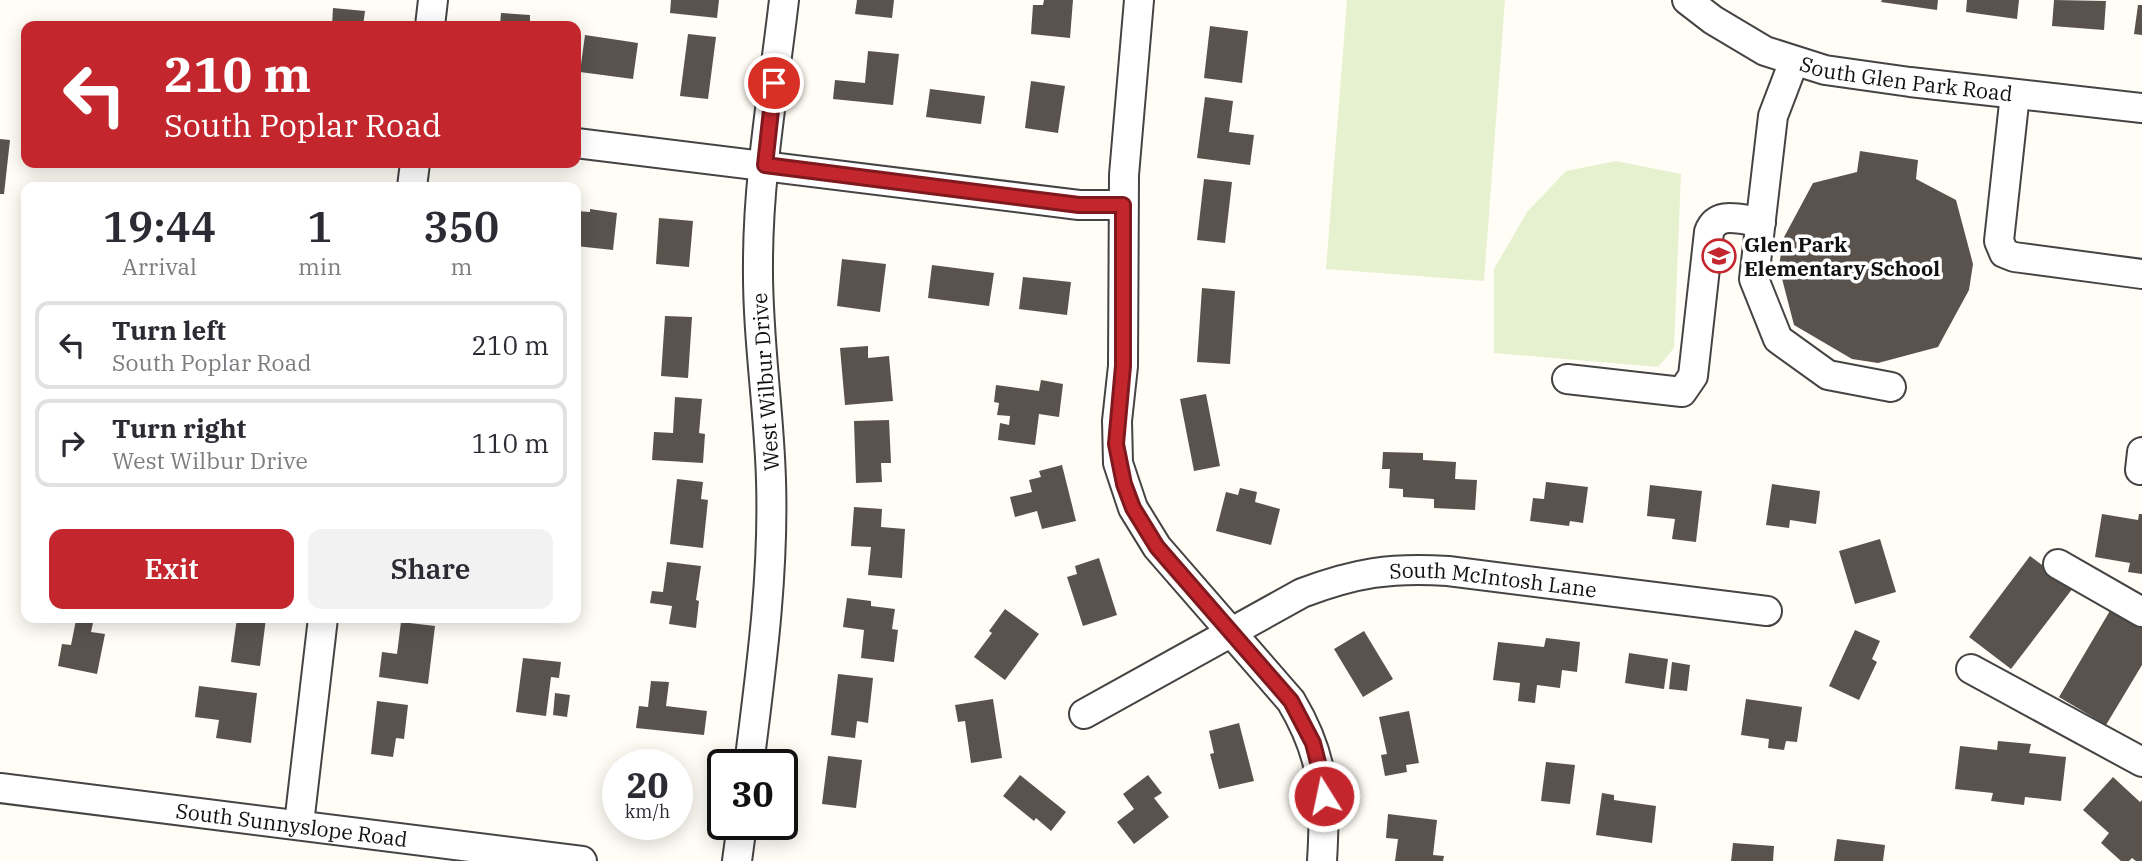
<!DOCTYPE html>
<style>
body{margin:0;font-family:"IBM Plex Serif",serif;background:#f2f2f3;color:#2b2b33;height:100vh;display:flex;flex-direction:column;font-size:26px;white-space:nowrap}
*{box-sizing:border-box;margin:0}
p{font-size:23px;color:#7c7c81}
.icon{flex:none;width:38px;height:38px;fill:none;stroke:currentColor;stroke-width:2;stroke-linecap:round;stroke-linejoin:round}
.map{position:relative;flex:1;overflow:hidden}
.details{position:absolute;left:21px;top:182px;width:560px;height:441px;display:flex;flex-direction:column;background:#fff;border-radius:14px;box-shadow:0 4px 18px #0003}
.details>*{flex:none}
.hud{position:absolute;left:21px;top:21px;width:560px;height:147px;border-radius:14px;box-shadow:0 4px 18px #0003;background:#c4262e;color:#fff;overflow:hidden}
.speed{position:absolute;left:602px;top:749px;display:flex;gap:14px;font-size:35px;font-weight:700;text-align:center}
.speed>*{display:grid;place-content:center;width:91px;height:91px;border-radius:50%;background:#fff;box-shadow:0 4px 18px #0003;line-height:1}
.speed small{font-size:18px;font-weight:400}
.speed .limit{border:4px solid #111;border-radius:10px;background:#fff;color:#111}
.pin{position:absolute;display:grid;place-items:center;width:60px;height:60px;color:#fff;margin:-30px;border:4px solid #fff;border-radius:50%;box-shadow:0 2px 7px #0007}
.me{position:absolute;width:77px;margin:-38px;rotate:350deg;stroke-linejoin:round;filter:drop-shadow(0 0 5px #0008)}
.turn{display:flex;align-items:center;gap:24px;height:147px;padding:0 28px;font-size:32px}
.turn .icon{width:91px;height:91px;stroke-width:2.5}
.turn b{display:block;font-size:49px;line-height:60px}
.eta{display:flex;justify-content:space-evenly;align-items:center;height:119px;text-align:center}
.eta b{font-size:42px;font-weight:600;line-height:49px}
.cta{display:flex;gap:14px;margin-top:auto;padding:14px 28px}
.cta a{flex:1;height:80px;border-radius:14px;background:#c4262e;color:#fff;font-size:28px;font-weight:600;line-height:80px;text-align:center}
.cta a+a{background:#f2f2f3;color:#2b2b33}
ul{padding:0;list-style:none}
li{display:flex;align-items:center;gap:21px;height:88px;margin:0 14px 10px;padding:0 14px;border:4px solid #e1e1e2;border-radius:14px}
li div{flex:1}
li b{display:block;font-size:26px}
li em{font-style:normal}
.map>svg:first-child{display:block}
</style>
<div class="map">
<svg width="2142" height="861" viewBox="0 0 2142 861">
<rect width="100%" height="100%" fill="#fffdf5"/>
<path fill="#e6f2cf" d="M1347 0H1505L1484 281 1326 269Z
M1616 161 1681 174 1674 348 1658 367 1494 353V269L1527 212 1566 171Z"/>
<path fill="#5a524d" d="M671 0H719L717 18 670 13Z
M857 0H894L892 18 855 14Z
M1044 0H1073L1070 38 1031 34 1033 5H1043Z
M1882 0H1938L1937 10 1881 2Z
M1967 0H2019L2017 19 1966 12Z
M2054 0 2106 1 2104 30 2052 26Z
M2138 5H2142V35L2134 34Z
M333 8 365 11 363 26H332Z
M501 13 530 15V26H500Z
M1210 26 1248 31 1242 83 1204 78Z
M688 34 716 37 708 99 680 96Z
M585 35 638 43 633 79 580 72Z
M868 51 899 54 893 105 833 99 835 80 865 83Z
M1031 81 1065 86 1058 133 1025 128Z
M930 89 985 96 981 124 926 117Z
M1205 97 1233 101 1229 132 1254 135 1250 165 1197 158Z
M0 139 10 140 4 194H0Z
M1860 151 1918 160 1916 179 1956 200 1973 264 1969 290 1938 347 1878 363 1852 359 1794 325 1779 267 1783 239 1813 183 1857 172Z
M1204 179 1232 182 1225 243 1197 240Z
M590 209 617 213 613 250 576 246V211L590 212Z
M659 218 693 221 689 267 656 264Z
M842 259 886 264 880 312 837 306Z
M932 265 994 273 989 306 928 298Z
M1023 277 1071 282 1067 315 1019 309Z
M1202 288 1235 291 1230 364 1197 362Z
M665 316 692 317 688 378 661 376Z
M868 346V358L889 356 893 401 845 405 840 348Z
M1041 380 1063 384 1059 417 1039 414 1035 445 998 440 1000 423 1009 425 1010 416 997 415 999 403 994 402 996 385 1039 391Z
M1206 394 1220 466 1194 471 1180 399Z
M675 397 702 399 699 433 705 434 703 463 652 460 654 432 673 433Z
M889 420 891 463H881L882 482 856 483 854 421Z
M1383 452 1423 453V460L1456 462 1455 479 1477 480 1475 510 1434 508V499L1403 497V489L1389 488 1390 469H1382Z
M1062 465 1076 521 1042 529 1037 511 1015 517 1010 497 1032 492 1029 480 1041 477 1039 471Z
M677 479 703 482 701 499 708 500 703 548 670 544Z
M1546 482 1588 487 1583 523 1570 521 1569 526 1530 521 1533 498 1544 499Z
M1772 484 1820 491 1816 524 1790 520 1789 528 1766 525Z
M1650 485 1702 491 1696 542 1672 539 1675 519 1647 516Z
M1240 488 1257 492 1255 502 1280 509 1271 545 1216 531 1226 492 1238 495Z
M854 507 882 509 881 527 905 529 902 578 868 575 871 547 851 546Z
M2102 514 2138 520 2139 514H2142V574L2128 572 2130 563 2095 557Z
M1880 539 1896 592 1855 604 1839 551Z
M2030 556 2073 588 2011 669 1969 637Z
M1099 558 1117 615 1083 626 1067 577 1077 574 1075 566Z
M667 562 701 566 696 600 699 601 696 628 669 624 672 606 650 603 652 591 663 592Z
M847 598 871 601V606L895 609 892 629 898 630 894 662 861 658 864 630 843 627Z
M1005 609 1039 634 1005 680 974 657 992 633 989 631Z
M2111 609 2142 628V665L2106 725 2059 697Z
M237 618H266L260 666 231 662Z
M76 620 93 623 91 632 105 634 97 674 58 666 62 644 71 645Z
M401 622 435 626 428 684 379 677 382 652 397 654Z
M1855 630 1880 641 1872 659 1877 662 1859 700 1829 686Z
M1364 631 1393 679 1363 697 1334 649Z
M1546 638 1580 642 1577 672 1562 670 1560 688 1537 685 1535 703 1518 701 1520 683 1493 680 1498 642 1544 647Z
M1629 653 1668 659 1664 689 1625 683Z
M523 658 561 662 559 678 551 677 546 716 516 712Z
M1672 662 1690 665 1687 691 1669 689Z
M838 674 873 678 868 723 857 721 855 738 831 735Z
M651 681 669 682 666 706 707 711 704 735 636 728 639 706 648 707Z
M199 686 257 693 251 743 216 738 219 720 195 717Z
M555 693 570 695 567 717 553 715Z
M993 699 1002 758 971 763 965 721 958 722 955 705Z
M1746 699 1802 707 1797 742 1786 741 1784 750 1768 748 1769 739 1741 735Z
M377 701 408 705 404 739 396 738 393 757 371 754Z
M1409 711 1419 763 1406 765 1407 772 1385 776 1381 755 1387 754 1379 717Z
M1239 723 1254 781 1219 789 1210 754 1214 753 1209 731Z
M1998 741 2031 744 2029 753 2066 757 2061 801 2025 797 2024 805 1991 801 1993 793 1955 789 1960 746 1997 750Z
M828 756 862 760 856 808 822 804Z
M1546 762 1575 765 1570 804 1541 801Z
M1020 775 1066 812 1051 831 1036 818 1034 821 1003 796Z
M1148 775 1162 793 1154 798 1169 817 1134 844 1117 822 1134 809 1123 794Z
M2113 777 2140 802 2142 800V861H2136L2132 858 2129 861H2121L2101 843 2109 833 2083 810Z
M1602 793 1614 795V800L1656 806 1652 843 1596 835Z
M1388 814 1437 820 1433 855 1444 856 1443 861H1395L1398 839 1386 838Z
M1837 839 1885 845 1883 861H1834Z
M1733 843 1774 846 1773 861H1731Z"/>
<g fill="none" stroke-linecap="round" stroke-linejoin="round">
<defs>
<g id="minor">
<path d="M1139 0 1124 175 1123 366 1117 421 1118 463 1133 508 1157 547 1291 701C1325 758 1326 797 1322 861"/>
<path id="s1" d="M1687 0 1713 20 1765 51 1825 70 1910 82 2142 108"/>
<path d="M430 26 433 0"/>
<path d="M1794 61 1773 116 1754 279 1778 339 1828 375 1891 387"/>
<path d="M2015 94 1999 241 2004 253 2014 257 2142 274"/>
<path d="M576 143 1079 205H1123"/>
<path d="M412 187 415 163"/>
<path d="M1567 379 1682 392 1693 376 1709 232C1717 210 1741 220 1761 222"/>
<path d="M2140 470 2142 452"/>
<path d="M2058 564 2142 612"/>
<path d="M1971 669 2142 762"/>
<path id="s2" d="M1084 714 1302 593C1355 573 1391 567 1448 571L1767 611"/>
<path d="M749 765C761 670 774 576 771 480 769 408 757 336 758 263 758 176 774 87 784 0"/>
<path id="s3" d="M0 788 582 861"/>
<path d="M299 824 323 618"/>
<path d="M737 861 742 824"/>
</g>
</defs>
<use href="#minor" stroke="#444" stroke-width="32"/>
<use href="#minor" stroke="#fff" stroke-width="28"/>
</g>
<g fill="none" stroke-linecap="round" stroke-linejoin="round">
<defs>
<path id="route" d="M774 83 765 165 1079 205H1123V366L1116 444 1124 484 1133 508 1157 547 1291 701 1313 743 1322 778 1324 796"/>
</defs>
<use href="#route" stroke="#7f191e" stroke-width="18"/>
<use href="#route" stroke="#c4262e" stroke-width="12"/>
</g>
<defs>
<symbol id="school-ring" viewBox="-11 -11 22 22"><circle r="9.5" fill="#fff" stroke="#c4262e" stroke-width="1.5"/><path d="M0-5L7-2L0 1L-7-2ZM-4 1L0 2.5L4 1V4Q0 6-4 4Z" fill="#c4262e"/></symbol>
</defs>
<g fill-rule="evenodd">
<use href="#school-ring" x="1700" y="237" width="38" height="38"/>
</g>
<g text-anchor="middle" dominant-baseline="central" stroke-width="7" stroke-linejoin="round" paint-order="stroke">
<g font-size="21" fill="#111" stroke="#fff">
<text stroke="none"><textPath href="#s1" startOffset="238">South Glen Park Road</textPath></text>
<text transform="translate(765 382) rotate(-94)">West Wilbur Drive</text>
<text stroke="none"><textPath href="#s2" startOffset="444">South McIntosh Lane</textPath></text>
<text stroke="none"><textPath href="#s3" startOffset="294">South Sunnyslope Road</textPath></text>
</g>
<g font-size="21" font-weight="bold" fill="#111" stroke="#fff" text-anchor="start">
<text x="1744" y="244">Glen Park<tspan x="1744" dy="24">Elementary School</tspan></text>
</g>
</g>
</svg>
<div class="speed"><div>20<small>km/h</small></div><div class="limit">30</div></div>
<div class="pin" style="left:774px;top:83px;background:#d93025"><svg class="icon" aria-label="arrive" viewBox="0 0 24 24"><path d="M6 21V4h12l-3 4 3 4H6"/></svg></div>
<svg class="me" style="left:1324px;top:796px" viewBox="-20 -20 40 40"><circle r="17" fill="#c4262e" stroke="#fff" stroke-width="3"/><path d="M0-11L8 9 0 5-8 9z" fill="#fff"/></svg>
<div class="hud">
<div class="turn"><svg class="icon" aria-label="left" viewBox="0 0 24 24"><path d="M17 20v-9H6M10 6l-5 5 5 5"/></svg><div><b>210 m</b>South Poplar Road</div></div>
</div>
<section class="details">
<div class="eta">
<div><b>19:44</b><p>Arrival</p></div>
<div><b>1</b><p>min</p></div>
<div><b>350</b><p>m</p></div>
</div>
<ul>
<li><svg class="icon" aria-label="left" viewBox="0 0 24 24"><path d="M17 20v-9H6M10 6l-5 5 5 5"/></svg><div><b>Turn left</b><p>South Poplar Road</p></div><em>210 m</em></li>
<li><svg class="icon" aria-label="right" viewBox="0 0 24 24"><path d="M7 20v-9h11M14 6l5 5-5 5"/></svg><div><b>Turn right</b><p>West Wilbur Drive</p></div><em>110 m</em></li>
</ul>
<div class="cta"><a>Exit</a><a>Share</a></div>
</section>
</div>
